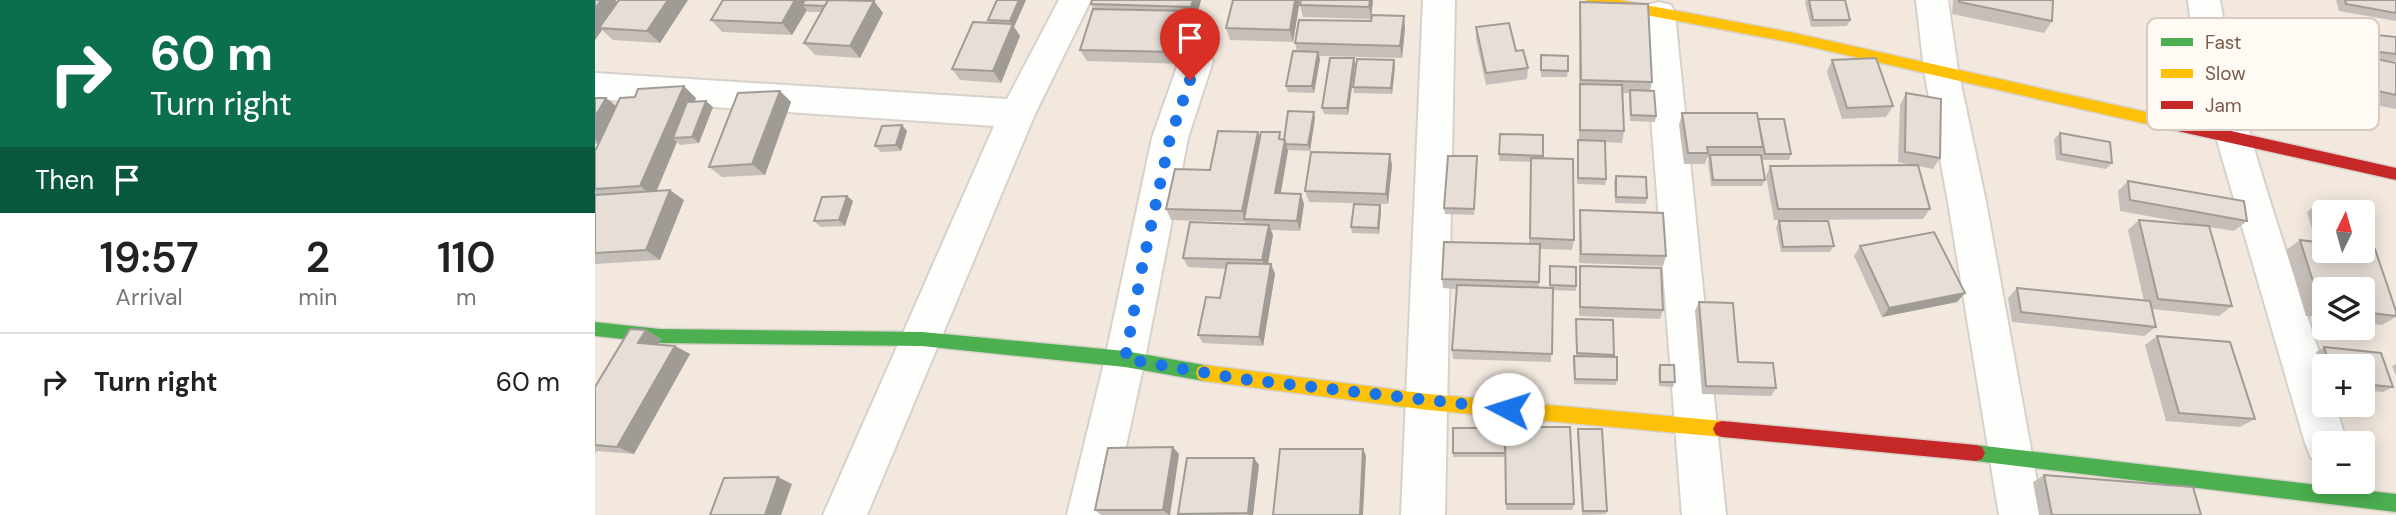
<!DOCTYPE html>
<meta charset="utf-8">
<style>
body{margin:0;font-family:"DM Sans",sans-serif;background:#f2f2f2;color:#222;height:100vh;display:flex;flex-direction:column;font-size:26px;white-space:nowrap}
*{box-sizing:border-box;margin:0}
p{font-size:23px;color:#767676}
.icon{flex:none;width:38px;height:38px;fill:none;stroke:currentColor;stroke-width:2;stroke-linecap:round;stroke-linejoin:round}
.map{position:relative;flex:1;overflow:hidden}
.side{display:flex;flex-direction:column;background:#fff;width:595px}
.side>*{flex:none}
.guide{background:#0b6e4f;color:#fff;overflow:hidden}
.needle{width:46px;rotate:5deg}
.buttons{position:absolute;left:1717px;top:200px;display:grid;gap:14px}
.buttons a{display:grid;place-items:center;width:63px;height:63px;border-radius:7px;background:#fff;box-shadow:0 4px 18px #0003;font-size:35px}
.pin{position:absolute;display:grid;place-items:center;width:60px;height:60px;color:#fff;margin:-72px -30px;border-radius:50% 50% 50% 0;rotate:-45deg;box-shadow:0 0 7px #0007}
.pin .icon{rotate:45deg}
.me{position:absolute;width:77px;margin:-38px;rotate:275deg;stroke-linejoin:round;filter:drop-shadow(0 0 5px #0008)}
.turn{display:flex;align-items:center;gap:24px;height:147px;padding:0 35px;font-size:32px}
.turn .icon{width:91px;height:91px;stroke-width:2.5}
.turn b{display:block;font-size:49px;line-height:60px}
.then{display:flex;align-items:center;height:66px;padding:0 35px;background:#0003;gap:14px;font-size:26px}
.eta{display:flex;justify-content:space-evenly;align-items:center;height:119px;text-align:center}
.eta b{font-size:42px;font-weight:600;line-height:49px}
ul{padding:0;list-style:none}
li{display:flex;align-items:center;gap:21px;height:98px;padding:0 35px;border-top:2px solid #e0e0e0}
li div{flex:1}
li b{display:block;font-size:26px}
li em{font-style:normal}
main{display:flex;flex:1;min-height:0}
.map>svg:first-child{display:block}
</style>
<main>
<section class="side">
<div class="guide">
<div class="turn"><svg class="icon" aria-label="right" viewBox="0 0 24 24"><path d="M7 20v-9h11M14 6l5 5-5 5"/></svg><div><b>60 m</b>Turn right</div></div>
<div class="then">Then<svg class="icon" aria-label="arrive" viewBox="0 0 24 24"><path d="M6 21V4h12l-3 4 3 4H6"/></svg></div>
</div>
<div class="eta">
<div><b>19:57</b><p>Arrival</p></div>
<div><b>2</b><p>min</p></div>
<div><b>110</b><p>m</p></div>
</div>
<ul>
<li><svg class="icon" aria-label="right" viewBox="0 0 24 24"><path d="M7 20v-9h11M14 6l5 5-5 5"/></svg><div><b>Turn right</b></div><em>60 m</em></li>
</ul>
</section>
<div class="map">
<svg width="1801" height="515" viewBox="0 0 1801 515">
<rect width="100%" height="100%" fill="#f9f5f0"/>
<path fill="#f2e8de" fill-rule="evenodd" d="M0 0H1801V515H0ZM1729 212H1768V250H1729ZM1729 289H1768V327H1729ZM1729 366H1768V404H1729ZM1729 443H1768V481H1729Z"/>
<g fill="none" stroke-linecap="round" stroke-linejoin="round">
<defs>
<path id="street" d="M464 0H496L440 114 272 515H228L399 126 0 99V73L412 99Z
M828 0H860L850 515H806Z
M1321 0H1353L1363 70 1391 202 1448 515H1404L1353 202 1329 70Z
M1593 0H1625C1645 125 1691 247 1729 368V404H1740L1752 443H1729V463L1716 458 1710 443 1621 137 1598 41Z
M1064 2 1076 5 1080 14 1131 515H1087L1048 14 1052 5Z
M601 48 613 52 618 61 593 138 550 359 516 515H472L510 359 557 138 584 61 589 52Z"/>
<path id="fast" d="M0 322 65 329 327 332 530 351 609 365 615 367 617 373 615 379 609 381 530 367 327 346 65 343 0 336Z
M1381 445 1801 494V512L1381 461 1375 459 1372 453 1375 447Z"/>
<path id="slow" d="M991 0H1024L1199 33 1578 118 1585 124 1578 130 1199 43 998 5Z
M609 365 833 394 1127 421 1133 423 1136 429 1133 435 1127 437 833 410 609 381 603 379 601 373 603 367Z"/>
<path id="jam" d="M1578 118 1801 168V180L1578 130 1571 124Z
M1127 421 1381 445 1387 447 1390 453 1387 459 1381 461 1127 437 1121 435 1118 429 1121 423Z"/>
</defs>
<use href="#street" stroke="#d7d1cb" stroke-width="4"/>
<use href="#fast" stroke="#d9d2cb" stroke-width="3"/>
<use href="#slow" stroke="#d9d2cb" stroke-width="3"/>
<use href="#jam" stroke="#d9d2cb" stroke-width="3"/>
<use href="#street" fill="#fefefd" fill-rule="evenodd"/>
<use href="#fast" fill="#4caf50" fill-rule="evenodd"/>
<use href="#slow" fill="#ffc107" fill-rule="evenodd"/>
<use href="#jam" fill="#c62828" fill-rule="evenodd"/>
</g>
<path fill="#c6bfb9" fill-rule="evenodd" d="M0 0H20L23 2 24 0H93L65 43 18 40 7 30 0 40Z
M128 0 279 1 288 13 265 58 220 55 209 43 226 12H213L212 10 197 35 127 32 116 20Z
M402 0H431L419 27 425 36 406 83 365 80 357 69 395 23 393 20Z
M606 0 601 19H596L598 23 587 64 492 61 485 50 498 9 496 4Z
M705 0 698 42 635 40 631 28Z
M706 0H778L776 19 708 17 705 5Z
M1211 0H1250L1255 20 1252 26 1216 27 1210 2Z
M1358 0H1458L1457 21 1449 33 1357 14Z
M1741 0H1801V21L1744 11Z
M985 2 1057 82 1055 91 1061 116 1060 122 1035 121 1034 93H1028L1029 131 1027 143 1010 142 1011 179 1010 185 982 184V147L983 140H984V14Z
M1637 26 1748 47 1745 38 1753 32 1801 37V61L1784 60 1801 63V109L1769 103 1768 96 1757 106 1631 81 1626 38ZM1763 57 1775 59 1765 67Z
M881 27 921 51 933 68 932 79 891 85 881 39Z
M810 28 807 58 724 56 725 59 719 93 693 92 691 86 702 52 700 43Z
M946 55 973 71 972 77H946Z
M759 58 760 65 753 115 729 114 727 108Z
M799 60 800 66 797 94 759 93 758 87Z
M1237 60 1298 106 1291 117 1247 119 1232 72Z
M185 91 196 102 170 175 127 177 114 167Z
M1311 93 1345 158 1338 169 1323 166 1335 209 1328 219 1179 220 1171 176 1175 166 1316 165 1303 162 1305 105Z
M0 98H11L21 106 101 98 100 101 118 107 104 143 85 145 82 142 62 190 89 200 65 260 0 264V151L3 144H0Z
M1087 113 1163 119 1196 154 1194 160H1168L1166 152 1165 155 1170 180 1167 186H1116L1113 162 1114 158H1112L1110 164H1089L1084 125Z
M720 118 715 151 693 150 685 193 709 204 705 231 676 230 678 235 673 264H676L680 274 668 346 608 343 603 335 625 298 631 269 593 267 588 258 651 224 650 222 576 220 571 209 615 170 665 138 689 140Z
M307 125 312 131 306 151 286 152 280 146Z
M1465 133 1517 163 1511 169 1461 160 1459 139Z
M905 134 948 135V158L979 240 977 250 945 249 944 288H955V266L981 286V291L958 290 956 362 858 359 857 350 861 289 848 288 847 279 934 244 936 162 904 161Z
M882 162 879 215 850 214 849 208Z
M797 165 793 204 714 202 710 191Z
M1021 176 1052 198 1051 204 1020 203 1019 182Z
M1533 181 1652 221 1639 231 1614 227 1637 306 1624 316 1557 309 1561 327 1549 336 1417 322 1413 298 1422 288 1549 301 1533 230 1544 220 1608 226 1525 211 1523 191Z
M252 196 258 201 250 226 226 227 219 221Z
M785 205 786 211 784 234 757 233 756 227Z
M1719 206 1729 212V250H1768V218L1777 243 1770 248 1801 311V317L1787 325 1768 323V289H1729V318L1711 316 1691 250 1705 240 1721 242 1712 212Z
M985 210 1071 256 1068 266 984 263V221Z
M1184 221 1239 246 1235 252H1186L1181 227Z
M1265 246 1370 293 1362 302 1287 317 1259 256Z
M985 266 1068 310 1065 319 984 316V275Z
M1104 302 1143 362 1181 388 1176 396 1107 394 1100 311Z
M981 319 1019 355 1022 380 1021 385 979 384 978 360 979 356H981Z
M51 330 66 339 63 344 80 346 95 354 39 454 2 451 0 454V387Z
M1562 336 1660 419 1645 427 1571 421 1550 345Z
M1729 347 1786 353 1798 387 1788 392 1768 390V366H1729V378L1721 352Z
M1801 364V376L1797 366Z
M1065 365 1080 382 1078 387 1064 386 1063 369Z
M910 428 979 504 977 510H911L910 455V457H858V453Z
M983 429 1012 511 1011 514 987 515 982 433Z
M584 454 575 515H506L500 510Z
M664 465 658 515H585L583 514Z
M1449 475 1606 515H1444L1438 482Z"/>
<path fill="#a19b96" d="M6 0H20L25 4 4 28 7 30 0 40V9Z
M73 0H93L65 43 52 31Z
M200 0H218L207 5 212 10 197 35 187 23Z
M424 0H431L419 27 425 36 406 83 398 71 417 25 415 21Z
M598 0H606L601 19 596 7Z
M700 0H705L698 42 695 30Z
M775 0H778L776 19 774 7Z
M279 1 288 13 265 58 255 46Z
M593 11 598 23 587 64 582 52Z
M809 16 810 28 807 58 805 46Z
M723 52 725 59 719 93 717 86Z
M759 58 760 65 753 115 752 108Z
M799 60 800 66 797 94 796 88Z
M89 86 101 98 84 138H78L82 142 59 197 45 186Z
M185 91 196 102 170 175 157 164Z
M11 98 25 109 5 144 0 140V117Z
M111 101 118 107 104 143 97 137Z
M719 112 720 118 715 151 713 145Z
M307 125 312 131 306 151 301 145Z
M663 132 666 143 650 219 647 211Z
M690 140 693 151 684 204 680 193Z
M795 154 797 165 793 204 791 194Z
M75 190 89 200 65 260 51 250Z
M706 194 709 204 705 231 702 221Z
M252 196 258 201 250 226 244 220Z
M785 205 786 211 784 234 783 228Z
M674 225 678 235 672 270 667 260Z
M676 264 680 274 668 346 664 337Z
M1370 293 1362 302 1287 317 1294 308Z
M51 330 66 339 59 352 43 343Z
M80 346 95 354 39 454 22 447Z
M578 447 584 454 575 515H574L568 510Z
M768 449 771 456 768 515H765Z
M659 458 664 465 658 515H654L653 513Z
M183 477 197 484 186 515H170Z"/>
<path fill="#e6ded7" stroke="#a19b96" stroke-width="2" d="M0 0H6L0 9Z
M24 0H73L52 31 4 28Z
M128 0H200L187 23 116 20Z
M210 0H233L230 6 207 5Z
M233 0 279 1 255 46 209 43Z
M402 0H424L415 21 393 20Z
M497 0H598L596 7 496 4Z
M638 0H700L695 30 631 28Z
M706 0H775L774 7 705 5Z
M1214 0H1250L1255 20H1218Z
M1364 0H1458L1457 21 1364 2Z
M1750 0H1801V13L1751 4Z
M985 2 1053 4 1057 82 986 80Z
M498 9 593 11 582 52 485 50Z
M777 15 809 16 805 46 700 43 704 20 776 21Z
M378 22 418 24 398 71 357 69Z
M914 23 921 51 928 50 933 68 891 73 881 27Z
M1753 32 1801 37V54L1759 49Z
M698 51 723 52 717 86H691Z
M946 55 973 56V71L946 70Z
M735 58H759L752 108H727Z
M1281 58 1298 106 1252 108 1237 60Z
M1776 58 1801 63V95L1783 91Z
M762 59 799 60 796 88 758 87Z
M985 84 1027 85 1029 131 985 130Z
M89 86 45 186 0 189V151L25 98 40 97 43 89Z
M1035 90 1059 91 1061 116 1036 115Z
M185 91 157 164 114 167 143 93Z
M1311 93 1346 99 1345 158 1310 152Z
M0 98H11L0 117Z
M111 101 97 137 78 138 92 102Z
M693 111 719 112 713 145 691 144 689 140Z
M1087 113H1162L1168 147H1112L1113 153H1093Z
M1163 119H1189L1196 154H1170Z
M307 125 301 145 280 146 287 126Z
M623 131 663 132 647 211 571 209 580 169 615 170Z
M666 132H685L684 139 690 140 680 193 706 194 702 221 649 219Z
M1465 133 1515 142 1517 163 1466 154Z
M905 134 948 135V156L904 154Z
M983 140 1010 141 1011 179 983 178Z
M716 152 795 154 791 194 710 191Z
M1115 155H1166L1170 180H1118Z
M853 156H882L879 209 849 208Z
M936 158 978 159 979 240 935 238Z
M1323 165 1335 209H1183L1175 166Z
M1021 176 1051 177 1052 198 1021 197Z
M1533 181 1649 201 1652 221 1535 200Z
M75 190 51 250 0 253V195Z
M252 196 244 220 219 221 227 197Z
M759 204 785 205 783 228 756 227Z
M1719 206 1765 211V212H1729V235Z
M985 210 1068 213 1071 256 986 254Z
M1768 218 1777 243 1768 242Z
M1544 220 1614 226 1637 306 1563 299Z
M1184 221H1233L1239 246 1188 247Z
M595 222 674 225 667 260 588 258Z
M1339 232 1370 293 1294 308 1265 246Z
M1705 240 1729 243V250H1768V247L1780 249 1801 311V316L1768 312V289H1729V307H1726Z
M849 242 945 244 944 282 847 279Z
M632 263 676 264 664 337 603 335 611 297 625 298Z
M955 266 981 267V286L955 285Z
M985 266 1066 268 1068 310 985 307Z
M862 285 958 288 957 354 857 350Z
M1422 288 1555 301 1561 327 1426 312Z
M1104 302 1138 303 1143 362 1178 363 1181 388 1111 386Z
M981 319 1018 320 1019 355 982 353Z
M35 329 51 330 43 343 80 346 22 447 0 445V387Z
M1562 336 1635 342 1660 419 1584 413Z
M1729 347 1786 353 1798 387 1768 384V366H1735Z
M979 356 1022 357V380L980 379Z
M1065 365H1079L1080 382H1065Z
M910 427H975L979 504H911Z
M858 428H910V453H858Z
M983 429H1007L1012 511H988Z
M578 447 568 510H500L513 448Z
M685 449H768L765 515H678Z
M592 458H659L653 513 583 514Z
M1449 475 1598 487 1606 515H1457Z
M183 477 170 515H115L129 478Z"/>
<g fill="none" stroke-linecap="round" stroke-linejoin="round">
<path stroke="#1a73e8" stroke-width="12" stroke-dasharray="0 21.6" d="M595 80 575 138 547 268 530 359 647 379 913 409"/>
</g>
<rect x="1552" y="18" width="232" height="112" rx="10" fill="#fffaf3" stroke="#d7cbc1" stroke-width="2"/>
<rect x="1566" y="38" width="32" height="8" fill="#4caf50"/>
<rect x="1566" y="69" width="32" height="9" fill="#ffc107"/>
<rect x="1566" y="101" width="32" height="8" fill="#c62828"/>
<g font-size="19" fill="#7a5c4d">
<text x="1610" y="49">Fast</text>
<text x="1610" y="80">Slow</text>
<text x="1610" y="112">Jam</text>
</g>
</svg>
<div class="buttons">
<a><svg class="needle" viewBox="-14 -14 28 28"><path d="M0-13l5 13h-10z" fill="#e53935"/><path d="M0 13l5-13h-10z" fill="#767676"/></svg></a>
<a><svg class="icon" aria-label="layers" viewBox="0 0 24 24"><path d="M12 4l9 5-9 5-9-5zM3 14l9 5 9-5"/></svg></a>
<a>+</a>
<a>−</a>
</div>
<div class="pin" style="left:595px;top:80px;background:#d93025"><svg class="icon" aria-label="arrive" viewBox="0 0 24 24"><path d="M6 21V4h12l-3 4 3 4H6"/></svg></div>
<svg class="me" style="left:913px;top:409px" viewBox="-20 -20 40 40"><circle r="19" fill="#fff"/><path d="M0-13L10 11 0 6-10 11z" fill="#1a73e8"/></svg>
</div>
</main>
